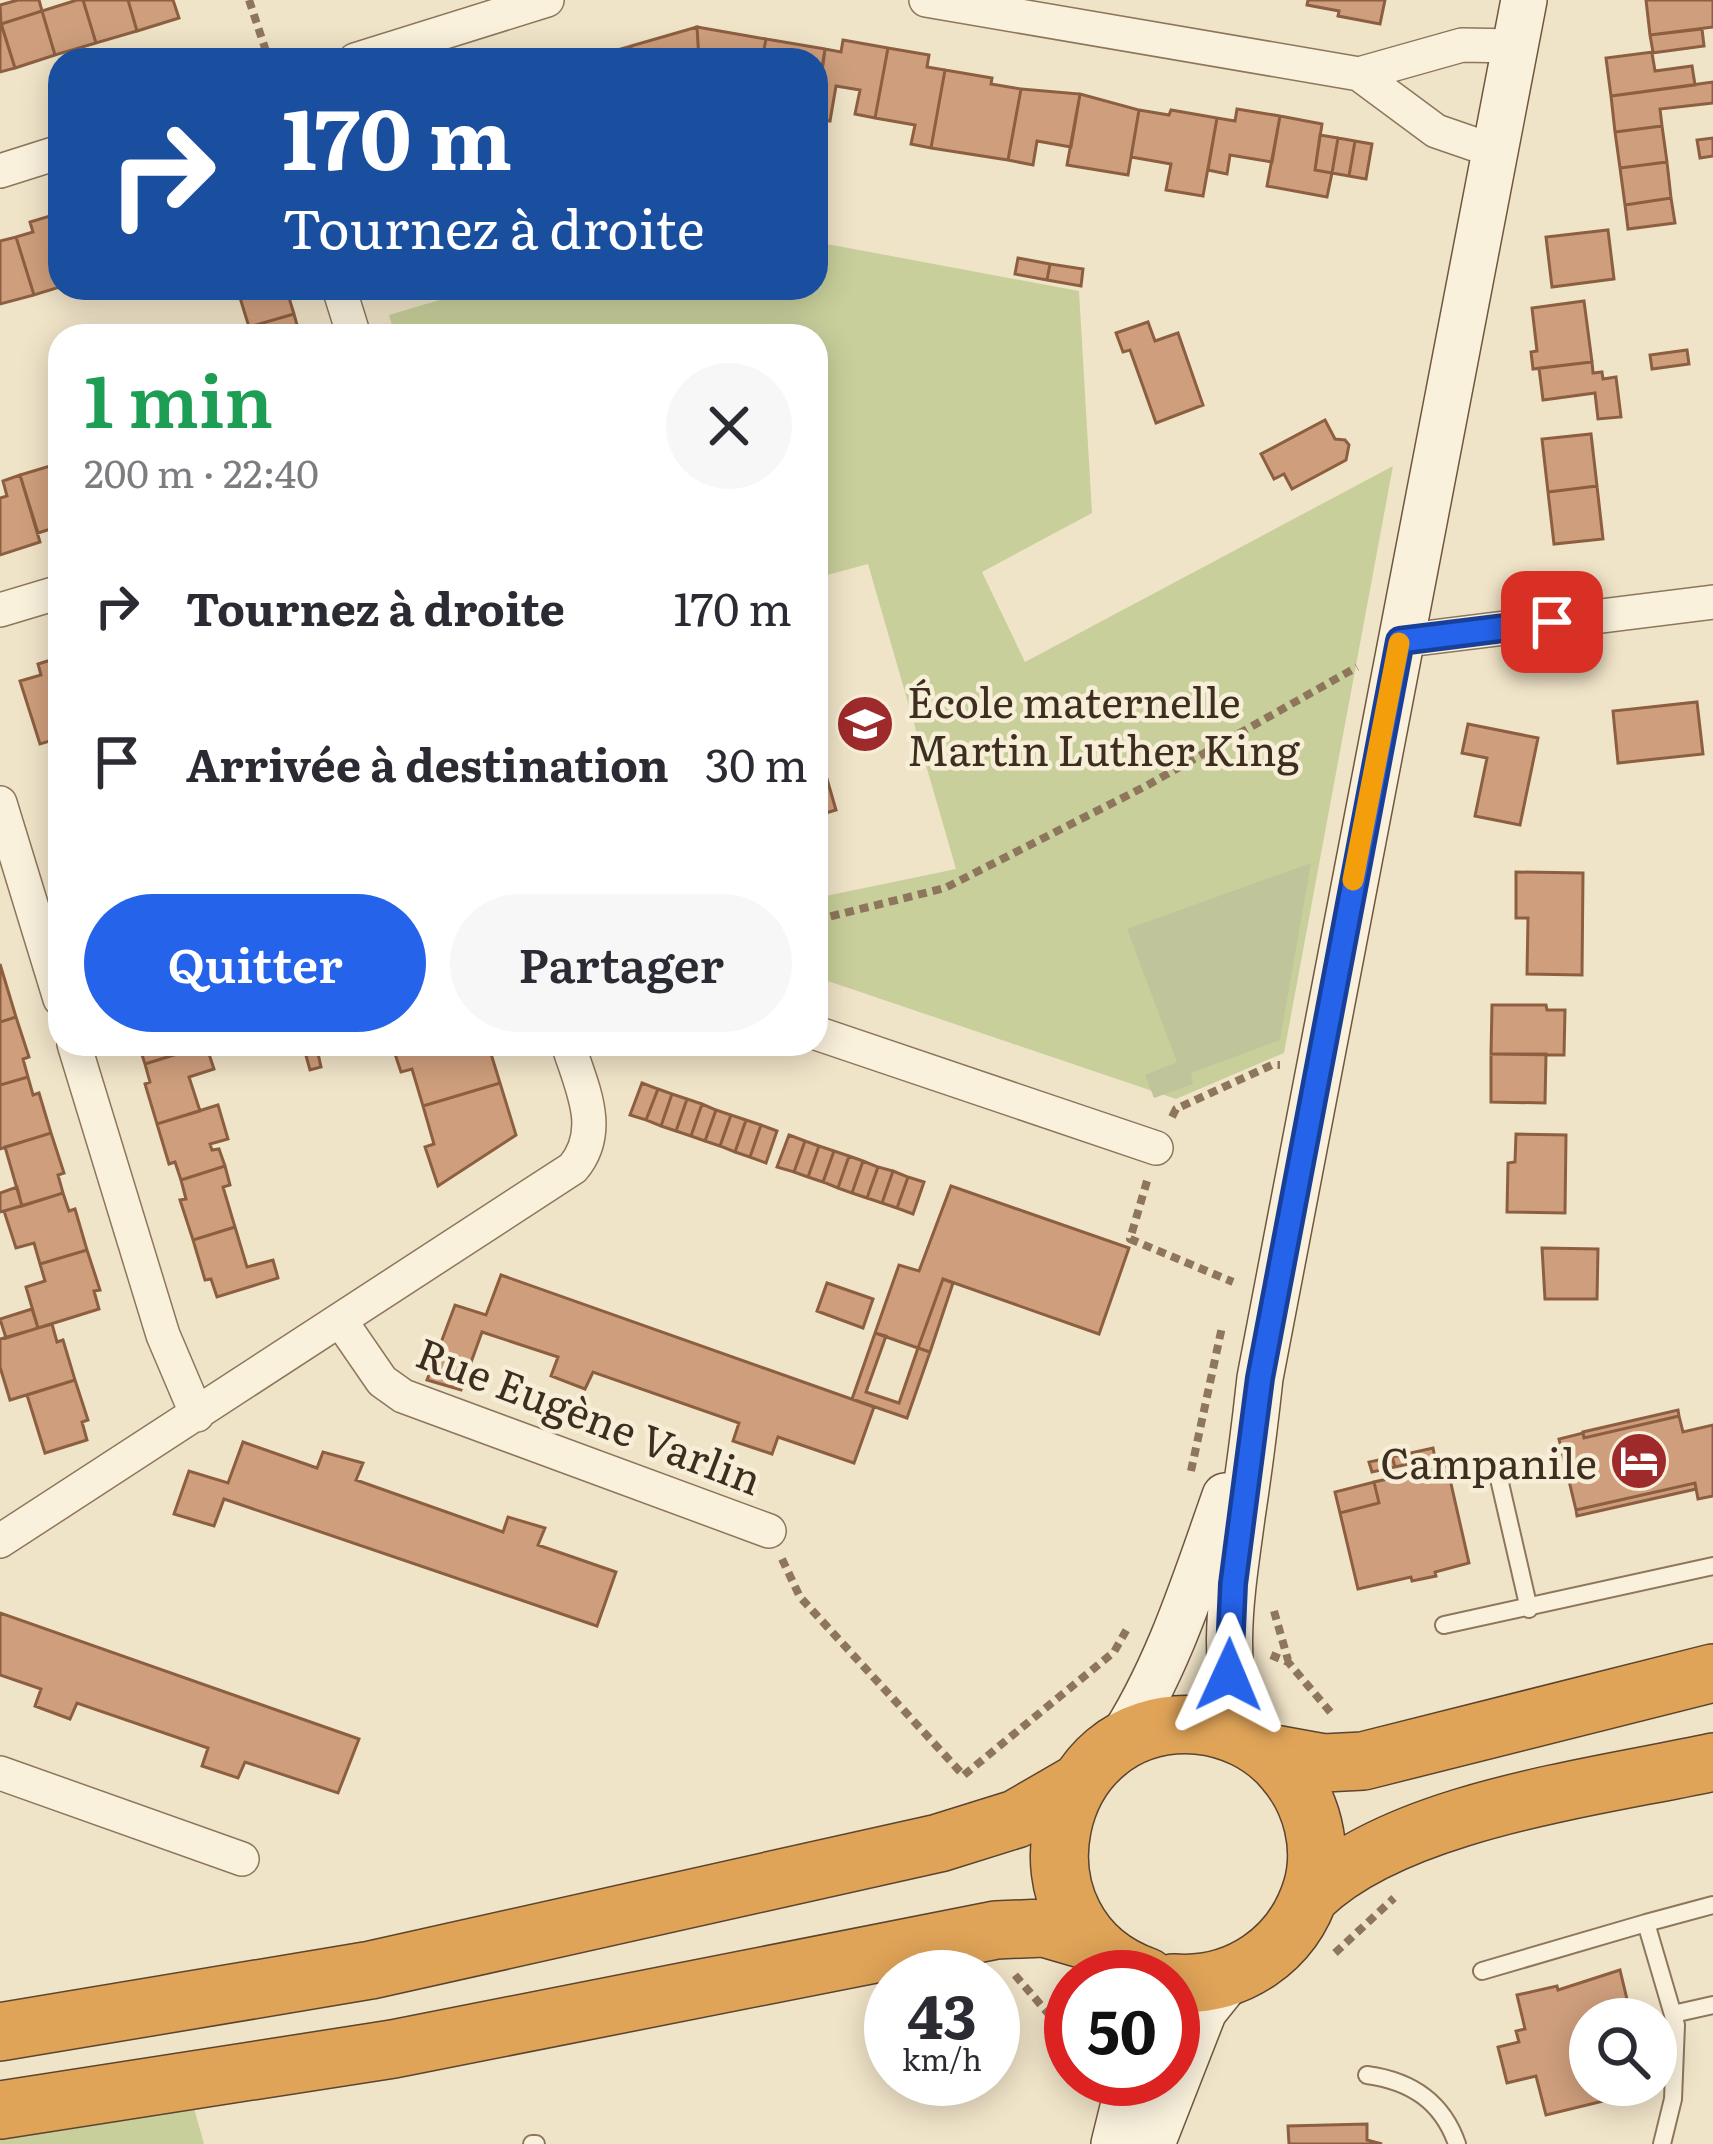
<!DOCTYPE html>
<html lang="fr">
<meta charset="utf-8">
<style>
body{margin:0;font-family:Literata,serif;background:#f7f7f7;color:#2b2b33;height:100vh;display:flex;flex-direction:column;font-size:45px;white-space:nowrap}
*{box-sizing:border-box;margin:0}
p{font-size:39px;color:#7c7c81}
.icon{flex:none;width:66px;height:66px;fill:none;stroke:currentColor;stroke-width:2;stroke-linecap:round;stroke-linejoin:round}
.map{position:relative;flex:1;overflow:hidden}
.details{position:absolute;left:48px;top:324px;width:780px;height:732px;display:flex;flex-direction:column;background:#fff;border-radius:36px;box-shadow:0 6px 30px #0003}
.details>*{flex:none}
.banner{position:absolute;left:48px;top:48px;width:780px;height:252px;border-radius:36px;box-shadow:0 6px 30px #0003;background:#1a4fa0;color:#fff;overflow:hidden}
.fabs{position:absolute;left:1569px;top:1998px;display:grid;gap:24px}
.fabs a{display:grid;place-items:center;width:108px;height:108px;border-radius:50%;background:#fff;box-shadow:0 6px 30px #0003;font-size:60px}
.speed{position:absolute;left:864px;top:1950px;display:flex;gap:24px;font-size:60px;font-weight:700;text-align:center}
.speed>*{display:grid;place-content:center;width:156px;height:156px;border-radius:50%;background:#fff;box-shadow:0 6px 30px #0003;line-height:1}
.speed small{font-size:30px;font-weight:400}
.speed .limit{border:18px solid #d22;background:#fff;color:#111}
.pin{position:absolute;display:grid;place-items:center;width:102px;height:102px;color:#fff;margin:-51px;border-radius:24px;box-shadow:0 6px 18px #0006}
.me{position:absolute;width:132px;margin:-66px;rotate:1deg;stroke-linejoin:round;filter:drop-shadow(0 0 9px #0008)}
.turn{display:flex;align-items:center;gap:42px;height:252px;padding:0 36px;font-size:54px}
.turn .icon{width:156px;height:156px;stroke-width:2.5}
.turn b{display:block;font-size:84px;line-height:102px}
.round{display:grid;place-items:center;flex:none;width:126px;height:126px;border-radius:63px;background:#f7f7f7}
.head{display:flex;align-items:center;justify-content:space-between;height:204px;padding:0 36px}
h1{font-size:72px;font-weight:600;line-height:90px;color:#1e9e55}
.cta{display:flex;gap:24px;margin-top:auto;padding:24px 36px}
.cta a{flex:1;height:138px;border-radius:72px;background:#2563eb;color:#fff;font-size:48px;font-weight:600;line-height:138px;text-align:center}
.cta a+a{background:#f7f7f7;color:#2b2b33}
ul{padding:0;list-style:none}
li{display:flex;align-items:center;gap:36px;height:156px;padding:0 36px}
li div{flex:1}
li b{display:block;font-size:45px}
li em{font-style:normal}
.map>svg:first-child{display:block}
</style>
<div class="map">
<svg width="1713" height="2144" viewBox="0 0 1713 2144">
<rect width="100%" height="100%" fill="#f0e4c8"/>
<path fill="#c9cf9b" d="M816 242 1079 291 1092 513 982 572 1025 662 1393 466 1284 1053 1176 1099 816 977V898L956 869 868 564 816 578V336H395L389 315 480 288H816Z
M194 2108 204 2144H0V2137Z"/>
<path fill="#bfc49a" d="M1311 863 1280 1040 1191 1073 1193 1084 1154 1098 1145 1075 1177 1062 1127 929Z"/>
<path fill="#cf9f7d" stroke="#8d5f41" stroke-width="3" d="M18 0H39L42 11 1 24 0 5Z
M77 0H83L96 43 55 55 42 11Z
M83 0H128L137 31 96 43Z
M128 0H173L179 18 137 31Z
M1308 0H1385L1380 24 1338 16 1339 11 1307 5Z
M1646 0H1713V27L1650 35Z
M42 11 55 55 15 68 1 24Z
M0 20 15 68 0 72Z
M697 27 766 39 762 60H699Z
M697 27 699 60H635L631 46Z
M1702 29 1704 46 1652 53 1655 71 1692 66 1695 85 1611 96 1606 58 1653 52 1650 35Z
M766 39 825 49 816 104V60H762Z
M843 40 888 48 875 118 855 114 860 90 836 86 830 121 816 119 825 49 841 52Z
M631 46 635 60H590L589 58Z
M888 48 929 55 927 67 945 70 931 148 911 144 915 125 875 118Z
M945 70 992 78 991 84 1021 89 1008 160 931 148Z
M1713 82V103L1660 109 1662 126 1615 132 1611 96Z
M1021 89 1080 94 1071 147 1037 141 1033 165 1008 160Z
M1080 94 1139 110 1128 175 1067 165Z
M1237 109 1280 116 1272 162 1230 155 1227 174 1208 170 1217 118 1235 121Z
M1139 110 1169 115 1171 110 1217 118 1203 196 1166 190 1171 164 1131 157Z
M1280 116 1322 124 1315 170 1332 173 1327 197 1267 186Z
M1662 126 1667 162 1620 168 1615 132Z
M1320 135 1338 138 1332 173 1315 170Z
M1338 138 1355 141 1349 176 1332 173Z
M1713 138V156L1700 158 1697 140Z
M1355 141 1372 144 1366 179 1349 176Z
M1667 162 1671 198 1625 205 1620 168Z
M1671 198 1675 223 1628 229 1625 205Z
M60 213V287L34 295 16 237 33 232 30 222Z
M1608 230 1614 279 1552 287 1546 237Z
M16 237 34 295 0 304V241Z
M1018 258 1050 264 1047 280 1015 274Z
M1050 264 1083 269 1081 286 1047 280Z
M237 288H286L294 314 249 327Z
M1584 301 1592 362 1533 369 1531 352 1537 351 1532 308Z
M294 314 300 336H252L249 327Z
M1148 322 1155 341 1178 333 1203 405 1156 423 1130 350 1123 352 1116 333Z
M1687 350 1689 364 1652 369 1650 355Z
M1592 362 1593 373 1602 372 1603 379 1616 377 1621 417 1598 419 1595 393 1543 400 1539 368Z
M1325 420 1335 439 1345 440 1349 445 1346 460 1292 489 1284 474 1274 479 1261 454Z
M1591 434 1597 486 1548 492 1542 439Z
M60 463V526L38 533 20 475Z
M20 475 40 542 0 555V498L7 496 3 481Z
M1597 486 1603 539 1554 544 1548 492Z
M60 657V738L40 744 20 681 41 675 38 664Z
M1697 702 1703 754 1618 763 1613 711Z
M1468 724 1538 738 1520 825 1475 816 1487 758 1462 753Z
M816 741 836 810 816 816Z
M1516 872 1583 873 1582 975 1527 974 1528 918H1516Z
M0 964 16 1017 0 1022Z
M1492 1005H1546L1547 1010H1565L1564 1055 1491 1054Z
M16 1017 29 1057 23 1059 28 1077 0 1085V1022Z
M133 1044H206V1045L145 1064 139 1046 134 1048Z
M459 1044 461 1051 488 1044 500 1083 423 1106 412 1069 401 1072 394 1051 418 1044Z
M206 1045 214 1069 189 1077 200 1111 157 1124 145 1084 150 1082 145 1064Z
M317 1049 321 1067 310 1070 305 1052Z
M1491 1054H1546L1545 1103 1491 1102Z
M28 1077 33 1095 39 1093 51 1133 0 1149V1085Z
M500 1083 516 1135 438 1186 425 1147 434 1144 423 1106Z
M642 1083 658 1089 646 1120 630 1115Z
M658 1089 672 1094 661 1126 646 1120Z
M672 1094 687 1099 676 1131 661 1126Z
M687 1099 702 1104 691 1136 676 1131Z
M702 1104 716 1110 705 1141 691 1136Z
M218 1105 228 1139 210 1144 212 1150 219 1149 225 1166 181 1180 175 1162 169 1164 157 1124Z
M716 1110 731 1115 720 1146 705 1141Z
M731 1115 746 1120 735 1152 720 1146Z
M746 1120 761 1125 750 1157 735 1152Z
M761 1125 777 1131 766 1163 750 1157Z
M51 1133 64 1173 58 1175 63 1193 22 1206 5 1147Z
M1516 1134 1566 1135 1565 1213 1507 1212 1508 1163 1515 1162Z
M789 1135 805 1141 794 1172 777 1167Z
M805 1141 819 1146 808 1177 794 1172Z
M819 1146 834 1151 823 1182 808 1177Z
M834 1151 849 1156 838 1188 823 1182Z
M849 1156 863 1161 852 1193 838 1188Z
M863 1161 878 1167 867 1198 852 1193Z
M225 1166 230 1185 223 1187 235 1227 193 1240 180 1200 186 1199 181 1180Z
M878 1167 893 1171 882 1203 867 1198Z
M893 1171 908 1177 897 1208 882 1203Z
M908 1177 924 1182 913 1214 897 1208Z
M951 1186 1129 1248 1099 1334 943 1279 918 1348 875 1333 899 1265 919 1271Z
M17 1187 22 1206 0 1212V1193Z
M63 1193 69 1211 75 1209 87 1250 40 1264 34 1243 16 1248 4 1211Z
M235 1227 247 1267 273 1260 278 1278 217 1297 211 1279 205 1280 193 1240Z
M1542 1248 1598 1249 1597 1299H1545Z
M87 1250 100 1290 94 1291 99 1309 38 1328 26 1287 45 1281 40 1264Z
M501 1275 874 1407 854 1463 778 1437 772 1454 733 1441 739 1423 593 1372 585 1389 551 1376 558 1357 482 1332 461 1390 427 1380 455 1305 486 1315Z
M943 1279 953 1283 930 1352 918 1348Z
M827 1283 873 1299 863 1328 817 1311Z
M32 1309 38 1328 6 1338 0 1319Z
M52 1324 57 1342 63 1340 75 1380 10 1400 0 1367V1339Z
M875 1333 886 1336 866 1392 899 1403 918 1348 930 1352 907 1418 852 1399Z
M75 1380 88 1420 82 1422 87 1440 45 1453 27 1395Z
M1678 1410 1679 1416 1584 1438 1583 1432Z
M1679 1416 1683 1432 1713 1425V1496L1698 1499 1695 1483 1576 1510 1559 1439 1583 1433 1584 1438Z
M243 1442 317 1468 323 1452 363 1463 356 1480 503 1532 508 1517 545 1528 538 1545 616 1572 597 1626 224 1499 214 1526 174 1514 189 1471 228 1483Z
M1433 1448 1435 1458 1395 1467 1392 1457Z
M1392 1457 1395 1467 1372 1472 1369 1462Z
M1447 1466 1469 1563 1435 1572 1436 1576 1412 1581 1411 1577 1358 1589 1340 1513 1379 1503 1374 1482Z
M1374 1482 1379 1503 1340 1513 1335 1492Z
M1695 1483 1696 1489 1577 1516 1576 1510Z
M0 1613 359 1739 338 1793 245 1762 238 1778 202 1766 208 1748 77 1703 70 1719 35 1706 41 1689 0 1675Z
M1620 1970 1631 2016 1590 2019V2085H1647L1649 2090 1546 2115 1536 2076 1507 2083 1498 2047 1519 2042 1516 2031 1525 2029 1517 1995 1557 1986 1558 1990Z
M1367 2124V2140L1382 2144H1289L1288 2126Z"/>
<g fill="none" stroke-linecap="round" stroke-linejoin="round">
<defs>
<path id="lane" d="M1497 1470 1529 1609
M1444 1625 1713 1566
M1646 1923 1713 1905
M1482 1971 1646 1923 1676 2025 1673 2099 1662 2144
M1673 2014 1713 2005
M1367 2075C1411 2081 1442 2101 1457 2144
M532 2144H536"/>
<path id="street" d="M926 0 1359 74 1462 45 1515 46
M355 60 547 0
M1359 74 1436 131 1494 151
M0 171 60 152
M339 288 354 336
M0 610 60 592
M1400 641 1713 602
M0 803 60 999
M816 1033 1156 1148
M74 1044 163 1335 197 1415
M340 1320 382 1381 403 1396 769 1531
M0 1541 573 1168C605 1130 581 1086 568 1044
M0 1773 242 1859"/>
<path id="secondary" d="M1246 1739C1218 1666 1232 1592 1242 1517 1249 1471 1255 1424 1260 1378L1524 0
M1117 1746C1167 1671 1195 1581 1225 1496
M1114 2144 1130 2079
M1152 2144 1204 2011 1232 1976"/>
<path id="highway" d="M1269 1753 1324 1763 1363 1761 1713 1673
M1310 1896C1398 1811 1593 1788 1713 1762
M1147 1977C1004 1927 1047 1714 1197 1725 1230 1728 1262 1743 1284 1769 1312 1801 1324 1847 1312 1888 1293 1950 1237 1988 1173 1983
M0 2032 371 1970 939 1843 1016 1819 1080 1782
M0 2110 393 2049 996 1930 1044 1928 1092 1942"/>
</defs>
<use href="#lane" stroke="#8d765c" stroke-width="20"/>
<use href="#street" stroke="#8d765c" stroke-width="36"/>
<use href="#secondary" stroke="#6f573f" stroke-width="48"/>
<use href="#highway" stroke="#5b4430" stroke-width="60"/>
<path stroke="#8d765c" stroke-width="8" stroke-dasharray="9 6" stroke-linecap="butt" d="M249 0 269 60
M816 920 945 888 1146 786 1357 667
M1172 1117 1176 1109 1272 1065H1280
M1147 1181 1130 1239 1233 1282
M1191 1471 1222 1327
M782 1559 800 1597 964 1776
M1274 1611 1288 1660
M1271 1655 1288 1662 1332 1714
M964 1775 1114 1652 1127 1629
M1335 1953 1394 1898
M1015 1975 1071 2040"/>
<use href="#lane" stroke="#faf1dc" stroke-width="16"/>
<use href="#street" stroke="#faf1dc" stroke-width="33"/>
<use href="#secondary" stroke="#faf1dc" stroke-width="45"/>
<use href="#highway" stroke="#e0a458" stroke-width="57"/>
</g>
<g fill="none" stroke-linecap="round" stroke-linejoin="round">
<defs>
<path id="route" d="M1229 1675 1233 1584 1260 1378 1400 641 1552 622"/>
</defs>
<use href="#route" stroke="#184099" stroke-width="30"/>
<use href="#route" stroke="#2563eb" stroke-width="21"/>
<path stroke="#f59e0b" stroke-width="21" d="M1353 880 1399 643"/>
</g>
<defs>
<symbol id="school-disc" viewBox="-11 -11 22 22"><circle r="9.5" fill="#9e2a2b" stroke="#f7eed8"/><path d="M0-5L7-2L0 1L-7-2ZM-4 1L0 2.5L4 1V4Q0 6-4 4Z" fill="#fff"/></symbol>
<symbol id="hotel-disc" viewBox="-11 -11 22 22"><circle r="9.5" fill="#9e2a2b" stroke="#f7eed8"/><path d="M-6-4.5h1.5V1H6V5H4.5V3h-9V5H-6ZM-4 0a1.8 1.8 0 1 1 3.6 0ZM.5 0V-2.5h3Q6-2.5 6 0Z" fill="#fff"/></symbol>
</defs>
<g fill-rule="evenodd">
<use href="#school-disc" x="832" y="691" width="66" height="66"/>
<use href="#hotel-disc" x="1606" y="1428" width="66" height="66"/>
</g>
<g text-anchor="middle" dominant-baseline="central" stroke-width="9" stroke-linejoin="round" paint-order="stroke">
<g font-size="42" fill="#3d2e20" stroke="#f7eed8" text-anchor="start">
<text x="907" y="700">École maternelle<tspan x="907" dy="48">Martin Luther King</tspan></text>
<text x="1597" y="1461" text-anchor="end">Campanile</text>
</g>
<g font-size="42" fill="#3d2e20" stroke="#f7eed8">
<text transform="translate(590 1414) rotate(21)">Rue Eugène Varlin</text>
</g>
</g>
</svg>
<div class="fabs">
<a><svg class="icon" aria-label="search" viewBox="0 0 24 24"><circle cx="10" cy="10" r="6"/><path d="M15 15l6 6"/></svg></a>
</div>
<div class="speed"><div>43<small>km/h</small></div><div class="limit">50</div></div>
<div class="pin" style="left:1552px;top:622px;background:#d93025"><svg class="icon" aria-label="arrive" viewBox="0 0 24 24"><path d="M6 21V4h12l-3 4 3 4H6"/></svg></div>
<svg class="me" style="left:1229px;top:1675px" viewBox="-20 -20 40 40"><path d="M0-17L14 15 0 8-14 15z" fill="#2563eb" stroke="#fff" stroke-width="4"/></svg>
<div class="banner">
<div class="turn"><svg class="icon" aria-label="right" viewBox="0 0 24 24"><path d="M7 20v-9h11M14 6l5 5-5 5"/></svg><div><b>170 m</b>Tournez à droite</div></div>
</div>
<section class="details">
<div class="head"><div><h1>1 min</h1><p>200 m · 22:40</p></div><a class="round"><svg class="icon" aria-label="close" viewBox="0 0 24 24"><path d="M6 6l12 12M18 6L6 18"/></svg></a></div>
<ul>
<li><svg class="icon" aria-label="right" viewBox="0 0 24 24"><path d="M7 20v-9h11M14 6l5 5-5 5"/></svg><div><b>Tournez à droite</b></div><em>170 m</em></li>
<li><svg class="icon" aria-label="arrive" viewBox="0 0 24 24"><path d="M6 21V4h12l-3 4 3 4H6"/></svg><div><b>Arrivée à destination</b></div><em>30 m</em></li>
</ul>
<div class="cta"><a>Quitter</a><a>Partager</a></div>
</section>
</div>
